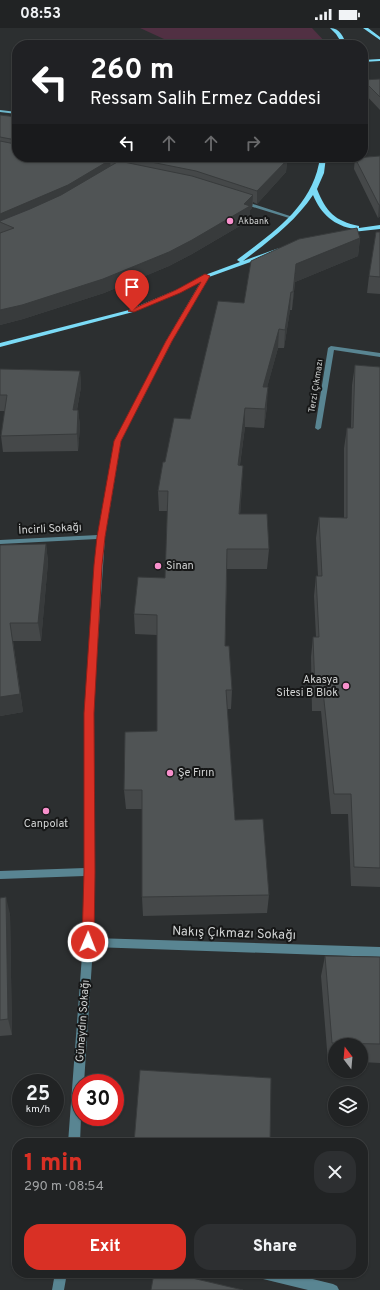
<!DOCTYPE html>
<meta charset="utf-8">
<style>
body{margin:0;font-family:Overpass,sans-serif;background:#2d2f31;color:#f1f3f6;height:100vh;display:flex;flex-direction:column;font-size:15px;white-space:nowrap}
*{box-sizing:border-box;margin:0}
p{font-size:13px;color:#a2a4a6}
.icon{flex:none;width:22px;height:22px;fill:none;stroke:currentColor;stroke-width:2;stroke-linecap:round;stroke-linejoin:round}
.map{position:relative;flex:1;overflow:hidden}
.sheet{position:absolute;left:12px;top:1110px;width:356px;height:140px;display:flex;flex-direction:column;background:#212324;border-radius:16px;box-shadow:0 1px 3px #0004,0 0 0 1px #3e4041}
.sheet>*{flex:none}
.top-card{position:absolute;left:12px;top:12px;width:356px;height:122px;border-radius:16px;box-shadow:0 1px 3px #0004,0 0 0 1px #3e4041;background:#202124;color:#fff;overflow:hidden}
.needle{width:26px;rotate:344deg}
.tools{position:absolute;left:328px;top:1010px;display:grid;gap:8px}
.tools a{display:grid;place-items:center;width:40px;height:40px;border-radius:50%;background:#212324;box-shadow:0 1px 3px #0004,0 0 0 1px #3e4041;font-size:20px}
.speed{position:absolute;left:12px;top:1046px;display:flex;gap:8px;font-size:20px;font-weight:700;text-align:center}
.speed>*{display:grid;place-content:center;width:52px;height:52px;border-radius:50%;background:#212324;box-shadow:0 1px 3px #0004,0 0 0 1px #3e4041;line-height:1}
.speed small{font-size:10px;font-weight:400}
.speed .limit{border:6px solid #d22;background:#fff;color:#111}
.pin{position:absolute;display:grid;place-items:center;width:34px;height:34px;color:#fff;margin:-41px -17px;border-radius:50% 50% 50% 0;rotate:-45deg;box-shadow:0 0 4px #0007}
.pin .icon{rotate:45deg}
.me{position:absolute;width:44px;margin:-22px;rotate:1deg;stroke-linejoin:round;filter:drop-shadow(0 0 3px #0008)}
.turn{display:flex;align-items:center;gap:14px;height:84px;padding:0 12px;font-size:18px}
.turn .icon{width:52px;height:52px;stroke-width:2.5}
.turn b{display:block;font-size:28px;line-height:34px}
.lanes{display:flex;align-items:center;height:38px;padding:0 12px;background:#0003;justify-content:center;gap:20px;direction:ltr}
.lanes .off{opacity:.35}
.round{display:grid;place-items:center;flex:none;width:42px;height:42px;border-radius:16px;background:#2d2f31}
.headline{display:flex;align-items:center;justify-content:space-between;height:68px;padding:0 12px}
h1{font-size:24px;font-weight:800;line-height:30px;color:#d93025}
.cta{display:flex;gap:8px;margin-top:auto;padding:8px 12px}
.cta a{flex:1;height:46px;border-radius:16px;background:#d93025;color:#fff;font-size:16px;font-weight:800;line-height:46px;text-align:center}
.cta a+a{background:#2d2f31;color:#f1f3f6}
.status{display:flex;justify-content:space-between;align-items:center;height:28px;padding:0 20px;background:#212324;direction:ltr}
.status svg{height:11px;fill:currentColor}
.map>svg:first-child{display:block}
</style>
<div class="status"><b>08:53</b><svg viewBox="0 0 49 12"><path d="M0 12V9h3v3zM5 12V6h3v6zM10 12V3h3v9zM15 12V0h3v12zM26 1h20v11H26zM47 4h2v5h-2z"/></svg></div>
<div class="map">
<svg width="380" height="1262" viewBox="0 0 380 1262">
<rect width="100%" height="100%" fill="#2c2f30"/>
<path fill="#513043" d="M140 0H312L328 17H177Z"/>
<g fill="none" stroke-linecap="round" stroke-linejoin="round">
<path fill="#598592" fill-rule="evenodd" d="M240 173H244L293 189 289 190 240 175Z
M207 246 210 248 172 313 121 413 105 509 93 685 95 844 93 910 380 919V929L93 919 84 1055H81V1089L80 1115H68L83 914 85 848 0 851V843L85 840V685L97 511 0 516V512L98 507 115 413 166 313 204 248Z
M331 318 380 325V329L334 322 321 400 318 402 315 400 328 320Z
M55 1245H67L64 1262H52Z
M257 1245H288L333 1256 337 1258 339 1262H308L263 1251 259 1249Z"/>
<path fill="#6db6ca" fill-rule="evenodd" d="M0 82 17 84V86L0 84Z
M313 129H320L325 131 323 132Z"/>
<path fill="#7bdbf6" fill-rule="evenodd" d="M330 0C340 0 343 9 347 17H343L336 6Z
M363 0H368L380 9V12Z
M380 31V33L363 34V32Z
M320 129H326L324 145 317 161C326 184 335 193 359 198V200L380 197V201L343 205V203L355 201C334 198 321 186 313 167 295 194 269 213 243 233L279 220 281 221V223L209 249 180 264 133 284 0 319V315L129 282 176 262 205 247 240 234 237 232 238 231C274 204 314 177 320 129Z"/>
</g>
<path fill="#454849" d="M380 51V82L363 64V52Z
M0 87 17 89V129H235L236 134 287 132 286 144 257 176 253 174 252 180 250 182V192L192 226 169 238 104 265 23 291 0 297Z
M380 128V188L378 190 354 141 355 130Z
M380 204V266L367 265 369 248Z
M360 210 358 228 295 254 292 282H290L284 320H278L267 359V378L264 400 245 399 240 437 242 457 240 486 269 521 267 541H227L225 618 232 662 231 681H227L235 792 269 867 267 885 143 888 142 869V781H126L124 762 157 703V607L135 606 134 586 165 550 168 483H159L158 463 165 434 190 391 244 275Z
M355 337 380 339V859L351 858 348 786H331L321 683H312L311 629 313 609H316L314 568 316 548H318L316 510 319 489 344 490V420L347 400H351L352 357Z
M0 341 80 343 81 359 77 382H78L80 398 78 423 3 424 1 408 5 383H0Z
M46 516 48 534 41 613H13L23 684 0 688V517Z
M0 870 10 886 12 1007 0 1008Z
M325 928 380 929V1035L361 1034V1017H335V1034H328L321 948Z"/>
<path fill="#383b3c" d="M117 129H126V133L118 139Z
M110 132 111 144 69 170 0 194V186Z
M287 132 286 144 257 176V163Z
M253 167 252 180 250 182V192L192 226 169 238 104 265 23 291 0 297V282L244 176Z
M379 177H380V188L378 190Z
M360 210 358 228 295 254 292 282 296 236Z
M291 264 290 282 284 320 285 302Z
M279 301 278 320 262 378 263 359Z
M80 343 81 359 74 398 73 382Z
M268 359 267 378 264 400 265 381Z
M245 380V399L237 457 238 437Z
M78 382 80 398 78 423 77 406Z
M243 438 242 457 239 506V486Z
M46 516 48 534 41 613 38 595Z
M10 595 23 684 0 688V669Z
M6 869 10 886 12 1007 8 991Z"/>
<path fill="#505455" stroke="#383b3c" d="M380 51V69L363 52Z
M0 87 17 89V114L16 112 0 109Z
M0 113 15 116 17 115V129H95L110 132 68 157 0 186Z
M380 128V177H379L355 130Z
M126 129H235L236 134 287 132 257 163 196 143Z
M119 133 192 148 253 167 244 176 250 178 192 212 169 224 103 251 22 277 0 282V205L14 200 0 194V193L30 181 61 167Z
M357 200 360 210 296 236 293 264H291L285 302 279 301 263 359H268L265 381 245 380 238 437 243 438 239 486H267L269 521H227L225 618H229L232 662H226L235 792 263 791 269 867 142 869V762H124L125 704 157 703V587L134 586 138 549 165 550 168 463H158L163 434H165L174 390 190 391 218 273 244 275 251 233 299 211Z
M376 204H380V249L369 248Z
M355 337 380 339V840L354 839 351 766H334L323 663H315L313 609H319L316 548H322L319 489 347 490V400H353Z
M0 341 80 343 73 382H78L77 406 1 408 7 367H0Z
M46 516 38 595H10L20 666 0 669V517Z
M6 869 8 991 0 992V870Z
M325 928 380 929V1016L332 1015Z
M140 1042 271 1050 270 1115H134Z
M154 1245H171L243 1262H151Z"/>
<path fill="#d93025" stroke="#8d1f18" d="M205 246 210 248 172 313 121 413 105 509 102 537 94 685 95 844 94 914 92 917 88 919 84 917 82 914 84 844V685L94 537 97 509 114 413 166 313 201 254 180 265 134 284 128 283 176 262Z"/>
<g fill="#f890cc" stroke="#161717" stroke-width="1.5">
<circle cx="230" cy="193" r="4"/>
<circle cx="158" cy="538" r="4"/>
<circle cx="346" cy="658" r="4"/>
<circle cx="170" cy="745" r="4"/>
<circle cx="46" cy="783" r="4"/>
</g>
<g text-anchor="middle" dominant-baseline="central" stroke-width="4" stroke-linejoin="round" paint-order="stroke">
<g font-size="9" fill="#d1d3d3" stroke="#161717" text-anchor="start">
<text x="238" y="193">Akbank</text>
</g>
<g font-size="9" fill="#d1d3d3" stroke="#161717">
<text transform="translate(316 358) rotate(-81)">Terzi Çıkmazı</text>
</g>
<g font-size="11" fill="#d1d3d3" stroke="#161717">
<text transform="translate(50 501) rotate(-3)">İncirli Sokağı</text>
<text transform="translate(83 993) rotate(-86)">Günaydın Sokağı</text>
</g>
<g font-size="11" fill="#d1d3d3" stroke="#161717" text-anchor="start">
<text x="166" y="538">Sinan</text>
<text x="338" y="652" text-anchor="end">Akasya<tspan x="338" dy="13">Sitesi B Blok</tspan></text>
<text x="178" y="745">Şe Fırın</text>
<text x="46" y="796" text-anchor="middle">Canpolat</text>
</g>
<g font-size="13" fill="#d1d3d3" stroke="#161717">
<text transform="translate(234 906) rotate(2)">Nakış Çıkmazı Sokağı</text>
</g>
</g>
</svg>
<div class="tools">
<a><svg class="needle" viewBox="-14 -14 28 28"><path d="M0-13l5 13h-10z" fill="#e53935"/><path d="M0 13l5-13h-10z" fill="#a2a4a6"/></svg></a>
<a><svg class="icon" aria-label="layers" viewBox="0 0 24 24"><path d="M12 4l9 5-9 5-9-5zM3 14l9 5 9-5"/></svg></a>
</div>
<div class="speed"><div>25<small>km/h</small></div><div class="limit">30</div></div>
<div class="pin" style="left:132px;top:283px;background:#d93025"><svg class="icon" aria-label="arrive" viewBox="0 0 24 24"><path d="M6 21V4h12l-3 4 3 4H6"/></svg></div>
<svg class="me" style="left:88px;top:914px" viewBox="-20 -20 40 40"><circle r="17" fill="#d93025" stroke="#fff" stroke-width="3"/><path d="M0-11L8 9 0 5-8 9z" fill="#fff"/></svg>
<div class="top-card">
<div class="turn"><svg class="icon" aria-label="left" viewBox="0 0 24 24"><path d="M17 20v-9H6M10 6l-5 5 5 5"/></svg><div><b>260 m</b>Ressam Salih Ermez Caddesi</div></div>
<div class="lanes"><svg class="icon" aria-label="left" viewBox="0 0 24 24"><path d="M17 20v-9H6M10 6l-5 5 5 5"/></svg><svg class="icon off" aria-label="ahead" viewBox="0 0 24 24"><path d="M12 20V5M6 11l6-6 6 6"/></svg><svg class="icon off" aria-label="ahead" viewBox="0 0 24 24"><path d="M12 20V5M6 11l6-6 6 6"/></svg><svg class="icon off" aria-label="right" viewBox="0 0 24 24"><path d="M7 20v-9h11M14 6l5 5-5 5"/></svg></div>
</div>
<section class="sheet">
<div class="headline"><div><h1>1 min</h1><p>290 m · 08:54</p></div><a class="round"><svg class="icon" aria-label="close" viewBox="0 0 24 24"><path d="M6 6l12 12M18 6L6 18"/></svg></a></div>
<div class="cta"><a>Exit</a><a>Share</a></div>
</section>
</div>
